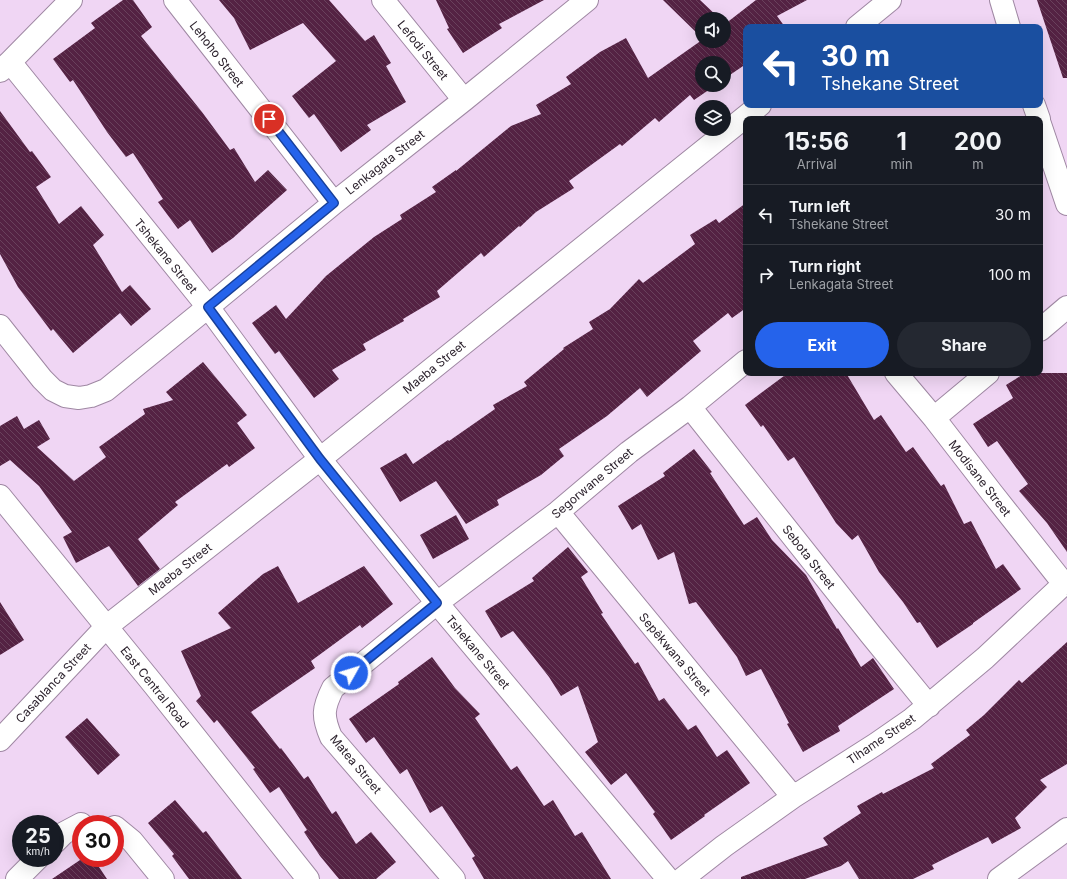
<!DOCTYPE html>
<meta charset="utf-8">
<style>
body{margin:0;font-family:Inter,sans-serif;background:#242831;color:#f1f3f6;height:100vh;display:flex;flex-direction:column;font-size:15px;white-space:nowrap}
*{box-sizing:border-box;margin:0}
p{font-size:13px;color:#9ea1a6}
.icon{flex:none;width:22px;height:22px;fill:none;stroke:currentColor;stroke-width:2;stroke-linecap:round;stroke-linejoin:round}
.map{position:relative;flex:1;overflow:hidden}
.panel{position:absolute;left:743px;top:116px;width:300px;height:260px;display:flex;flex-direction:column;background:#171b24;border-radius:8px;box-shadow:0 4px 16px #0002}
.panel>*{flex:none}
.guide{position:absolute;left:743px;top:24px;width:300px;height:84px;border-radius:8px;box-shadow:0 4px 16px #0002;background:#1a4fa0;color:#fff;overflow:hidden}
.controls{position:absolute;left:695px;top:12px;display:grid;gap:8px}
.controls a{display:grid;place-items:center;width:36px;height:36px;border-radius:50%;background:#171b24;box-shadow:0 4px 16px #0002;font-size:20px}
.speed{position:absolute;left:12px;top:815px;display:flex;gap:8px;font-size:20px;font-weight:700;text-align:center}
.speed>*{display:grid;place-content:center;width:52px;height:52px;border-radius:50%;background:#171b24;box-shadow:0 4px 16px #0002;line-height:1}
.speed small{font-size:10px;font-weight:400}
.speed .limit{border:6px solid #d22;background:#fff;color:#111}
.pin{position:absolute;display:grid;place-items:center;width:34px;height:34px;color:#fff;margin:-17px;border:2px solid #fff;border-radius:50%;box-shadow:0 1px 4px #0007}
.me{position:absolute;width:44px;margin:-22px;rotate:51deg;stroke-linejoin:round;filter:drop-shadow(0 0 3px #0008)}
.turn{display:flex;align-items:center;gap:14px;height:84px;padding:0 12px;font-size:18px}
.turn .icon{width:52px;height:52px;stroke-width:2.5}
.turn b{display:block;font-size:28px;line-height:34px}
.eta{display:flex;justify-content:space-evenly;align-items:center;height:68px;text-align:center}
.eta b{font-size:24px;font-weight:700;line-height:28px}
.primary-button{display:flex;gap:8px;margin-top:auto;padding:8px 12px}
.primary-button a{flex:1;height:46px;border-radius:24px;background:#2563eb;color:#fff;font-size:16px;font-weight:700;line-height:46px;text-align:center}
.primary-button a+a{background:#242831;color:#f1f3f6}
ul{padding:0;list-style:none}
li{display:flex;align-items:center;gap:12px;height:60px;padding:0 12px;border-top:1px solid #363941}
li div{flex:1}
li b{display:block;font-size:15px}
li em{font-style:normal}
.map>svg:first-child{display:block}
</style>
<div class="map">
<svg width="1067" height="879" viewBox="0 0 1067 879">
<defs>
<pattern id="building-back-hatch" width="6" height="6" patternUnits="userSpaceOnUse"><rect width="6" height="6" fill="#542243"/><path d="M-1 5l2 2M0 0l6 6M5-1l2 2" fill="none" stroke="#69415c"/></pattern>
</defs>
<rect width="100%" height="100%" fill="#f0d6f4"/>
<path fill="url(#building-back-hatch)" d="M123 0H133L152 27 141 36 202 112 230 150 234 148 255 182 268 170 287 190 233 238 212 253 190 220 178 229 158 202 163 199 133 153 126 157 107 132 73 80 70 82 53 59 95 28 91 23Z
M219 0H329L365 41 374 35 391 63 386 66 406 102 367 125 371 130 341 152 314 114 309 118 292 96 336 61 303 23 250 50 234 18Z
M436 0H544L499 24 502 28 463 53 447 29 449 28Z
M663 0H700L720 19H702V38Z
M756 0H807L777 16 785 27H746V64L724 79V63H702V85H716L694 100 690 95 659 122 655 118 622 146 620 144 569 181 574 188 536 212 520 227 519 226 484 257 481 253 437 291 440 297 403 319 404 321 363 344 366 350 332 370 339 379 314 398 279 351 275 354 252 323 276 305 286 319 326 276 374 237 402 219 400 215 436 192 432 187 456 170V171L511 126 541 114 536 105 571 84 566 77 600 52 626 38 648 78 702 40V41H724V23L725 24Z
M1037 0H1067V78H1063Z
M0 111 30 152 32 151 51 177 36 187 59 224 81 206 104 235 93 245 122 292 130 285 151 309 131 326 120 313 73 353 53 329 51 331 18 287 0 254Z
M746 203V308L732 318 728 313 693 341 701 351 647 397 640 388 607 416 559 449 564 456 541 475 497 500 499 505 466 524 436 481 400 502 380 468 406 453 413 464 448 440 449 441 495 409 493 405 527 386 524 382 564 349 563 348 593 329 589 322 610 309 639 279 643 283 695 244 690 235 716 219 719 223Z
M203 362 247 415 237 423 255 448 229 467 227 464 175 502 178 505 138 539 160 569 138 586 109 546 76 563 63 537 72 532 39 486 10 460 0 466V426L17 416 24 429 39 420 50 439 37 447 74 481 106 457 99 447 145 414 143 409 173 400 166 392Z
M788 373H846L874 420 881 415 906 452 913 447 941 486 944 484 964 524 971 521 996 569 1003 564 1021 589 973 623V624L937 648 920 622 917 623 903 602 879 572 858 535 852 540 836 523 794 457 788 461 763 425 761 427 745 405Z
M1025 373H1067V552L1047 523 1019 491 1028 484 997 441 988 447 973 424 1013 398 1006 385Z
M694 449 712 472 710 473 744 525 757 517 772 540 806 575 837 629 838 628 861 667 873 658 894 689 838 726 840 731 803 752 787 724 789 723 761 669 746 676 737 657 696 602 689 604 674 552 658 560 641 524 632 530 618 506 665 476 663 473Z
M456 515 469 539 433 559 420 535Z
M568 547 588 572 581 577 603 613 601 614 635 664 638 662 659 701 664 698 688 730 696 725 717 757 727 750 750 783 704 815 705 816 671 840 653 814 655 812 626 773 611 785 585 752 598 742 578 686 561 696 549 677 513 631 501 638 485 611 534 581 532 578Z
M278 566 298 603 364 566 393 604 362 628 360 625 311 661 315 668 251 712 280 749 281 748 304 779 308 776 332 814 336 811 356 844 371 832 396 862 376 879H339L320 856 304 832 307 830 279 787 270 793 253 769 255 768 217 720 214 723 196 701 201 696 181 651 231 628 218 613 263 574Z
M0 602 24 640 0 655Z
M1067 642V764L1040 780 1047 787 1015 818 1021 828 992 844 988 837 932 865 934 869 913 879H859L848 861 841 866 805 879H741V877L828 845 823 838 861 813 857 806 882 792 883 794 934 768 931 764 970 735 966 730 984 715 1019 680 1022 683Z
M432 657 455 688 480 714 475 718 511 770 517 766 544 806 553 800 575 836 582 832 611 879H484L472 858 475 856 442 806 430 813 407 769 400 774 374 737 366 743 349 719 399 684 398 682Z
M87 718 120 755 98 775 65 737Z
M175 800 203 833 206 831 242 879H189L172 856 174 854 148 823Z
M83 858H93L107 879H52Z"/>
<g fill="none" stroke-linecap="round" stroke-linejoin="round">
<defs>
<path id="minor" d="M175 0 334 203
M383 0 464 100
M1001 0 1009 27
M857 27 890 0
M10 62 208 307 320 459 437 603 668 879
M0 71 10 62 71 0
M1034 105 1039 119
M1040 124 1067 204
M0 326 42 379 53 390 65 396 79 398 91 396 106 390 208 307 334 203 464 100 587 0
M1040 330 1067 307
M896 373 934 418 992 493 1064 584
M690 407 871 635 929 706
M934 418 988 373
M558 512 793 797
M0 740 106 627 320 459 760 105
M115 827 132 841 163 879
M55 842 64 833 81 824
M17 879 38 858
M454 879 331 737C322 716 323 708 333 688L437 603 558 512 629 452 690 407 746 361
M682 879 724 846 793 797 876 744 912 719 985 658 1067 581
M999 879 1067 829"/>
<path id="tertiary" d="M0 496 154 685 308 879"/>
</defs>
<use href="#minor" stroke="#9f88a3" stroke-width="24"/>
<use href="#tertiary" stroke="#9f88a3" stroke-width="24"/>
<use href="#minor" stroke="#fff" stroke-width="22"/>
<use href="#tertiary" stroke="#fff" stroke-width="22"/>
</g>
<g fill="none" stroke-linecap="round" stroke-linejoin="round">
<defs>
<path id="route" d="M269 119 334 203 208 307 320 459 437 603 351 673"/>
</defs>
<use href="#route" stroke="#184099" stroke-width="10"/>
<use href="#route" stroke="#2563eb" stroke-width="7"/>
</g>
<g text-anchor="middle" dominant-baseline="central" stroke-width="4" stroke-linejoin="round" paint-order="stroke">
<g font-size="12" fill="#281e29" stroke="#fff">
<text transform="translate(423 50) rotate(51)">Lefodi Street</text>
<text transform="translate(217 54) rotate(52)">Lehoho Street</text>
<text transform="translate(385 162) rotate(-38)">Lenkagata Street</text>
<text transform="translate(166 256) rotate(51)">Tshekane Street</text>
<text transform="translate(434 367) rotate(-39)">Maeba Street</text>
<text transform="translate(980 478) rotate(52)">Modisane Street</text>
<text transform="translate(592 483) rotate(-40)">Segorwane Street</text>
<text transform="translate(809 557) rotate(52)">Sebota Street</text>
<text transform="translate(180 569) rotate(-38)">Maeba Street</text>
<text transform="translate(478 652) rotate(50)">Tshekane Street</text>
<text transform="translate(675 654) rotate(50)">Sepêkwana Street</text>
<text transform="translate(53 683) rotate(-47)">Casablanca Street</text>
<text transform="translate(155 687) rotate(51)">East Central Road</text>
<text transform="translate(881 739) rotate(-34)">Tlhame Street</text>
<text transform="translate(356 764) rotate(50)">Matea Street</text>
</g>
</g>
</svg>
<div class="controls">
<a><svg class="icon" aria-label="sound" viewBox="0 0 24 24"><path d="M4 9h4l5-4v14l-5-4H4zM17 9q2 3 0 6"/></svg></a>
<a><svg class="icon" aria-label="search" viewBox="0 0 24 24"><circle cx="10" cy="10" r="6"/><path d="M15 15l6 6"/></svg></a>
<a><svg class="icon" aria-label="layers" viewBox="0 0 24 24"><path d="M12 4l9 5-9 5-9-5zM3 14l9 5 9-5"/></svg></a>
</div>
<div class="speed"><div>25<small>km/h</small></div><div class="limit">30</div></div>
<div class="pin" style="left:269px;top:119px;background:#d93025"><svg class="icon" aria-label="arrive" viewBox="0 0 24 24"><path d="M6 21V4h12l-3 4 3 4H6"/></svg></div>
<svg class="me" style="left:351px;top:673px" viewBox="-20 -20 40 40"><circle r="17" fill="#2563eb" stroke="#fff" stroke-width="3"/><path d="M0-11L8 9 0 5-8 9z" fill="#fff"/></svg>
<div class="guide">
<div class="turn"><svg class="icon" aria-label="left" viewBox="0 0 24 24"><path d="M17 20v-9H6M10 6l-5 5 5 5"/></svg><div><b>30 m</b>Tshekane Street</div></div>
</div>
<section class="panel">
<div class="eta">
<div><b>15:56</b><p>Arrival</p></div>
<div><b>1</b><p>min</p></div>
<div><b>200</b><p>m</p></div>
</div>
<ul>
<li><svg class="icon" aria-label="left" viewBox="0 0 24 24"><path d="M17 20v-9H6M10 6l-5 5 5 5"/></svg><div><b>Turn left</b><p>Tshekane Street</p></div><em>30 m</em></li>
<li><svg class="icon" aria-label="right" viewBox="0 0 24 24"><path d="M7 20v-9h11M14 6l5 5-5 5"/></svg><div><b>Turn right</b><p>Lenkagata Street</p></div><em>100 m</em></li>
</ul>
<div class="primary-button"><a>Exit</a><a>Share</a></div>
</section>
</div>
